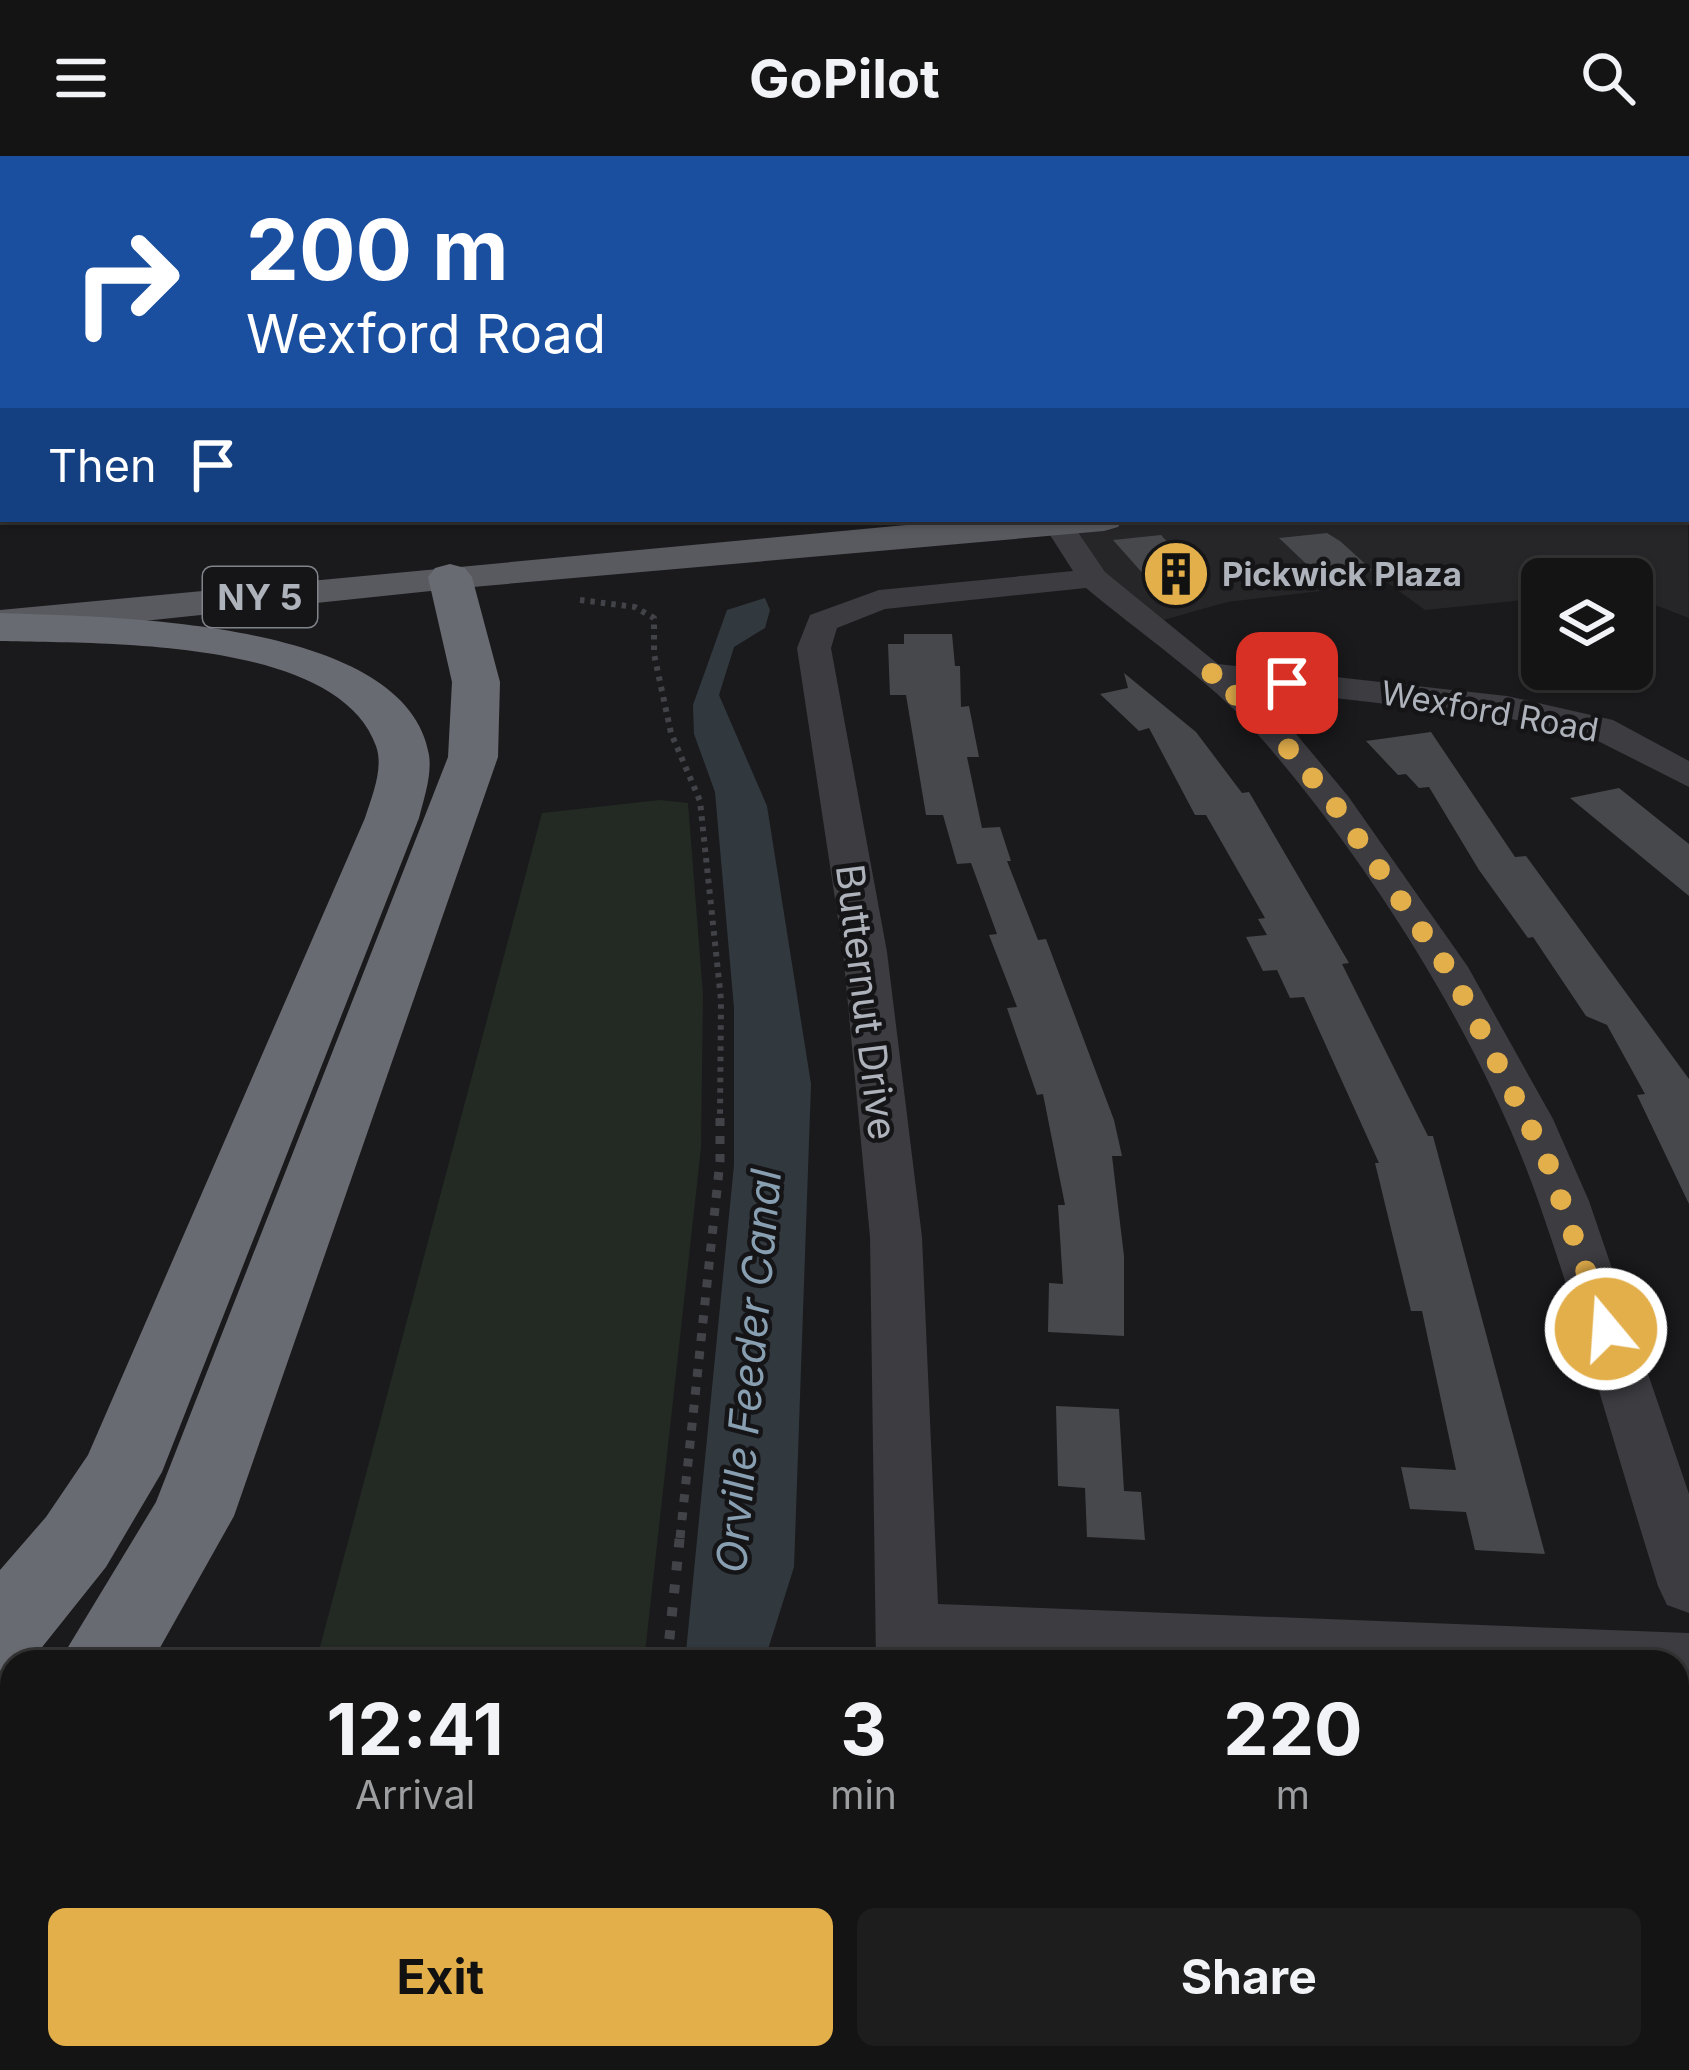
<!DOCTYPE html>
<style>
body{margin:0;font-family:Inter,sans-serif;background:#1d1d1e;color:#f1f3f6;height:100vh;display:flex;flex-direction:column;font-size:45px;white-space:nowrap}
*{box-sizing:border-box;margin:0}
p{font-size:39px;color:#9d9ea0}
.icon{flex:none;width:66px;height:66px;fill:none;stroke:currentColor;stroke-width:2;stroke-linecap:round;stroke-linejoin:round}
.map{position:relative;flex:1;overflow:hidden}
.details{position:absolute;left:0px;top:1494px;width:1689px;height:420px;display:flex;flex-direction:column;background:#141415;border-radius:36px 36px 0 0;box-shadow:0 3px 9px #0004,0 0 0 3px #333334}
.details>*{flex:none}
.banner{position:absolute;left:0px;top:0px;width:1689px;height:366px;box-shadow:0 3px 9px #0004,0 0 0 3px #333334;background:#1a4fa0;color:#fff;overflow:hidden}
.controls{position:absolute;left:1521px;top:402px;display:grid;gap:24px}
.controls a{display:grid;place-items:center;width:132px;height:132px;border-radius:18px;background:#141415;box-shadow:0 3px 9px #0004,0 0 0 3px #333334;font-size:60px}
.pin{position:absolute;display:grid;place-items:center;width:102px;height:102px;color:#fff;margin:-51px;border-radius:24px;box-shadow:0 6px 18px #0006}
.me{position:absolute;width:132px;margin:-66px;rotate:342deg;stroke-linejoin:round;filter:drop-shadow(0 0 9px #0008)}
.turn{display:flex;align-items:center;gap:42px;height:252px;padding:0 48px;font-size:54px}
.turn .icon{width:156px;height:156px;stroke-width:2.5}
.turn b{display:block;font-size:84px;line-height:102px}
.then{display:flex;align-items:center;height:114px;padding:0 48px;background:#0003;gap:24px;font-size:45px}
.eta{display:flex;justify-content:space-evenly;align-items:center;height:204px;text-align:center}
.eta b{font-size:72px;font-weight:700;line-height:84px}
.button{display:flex;gap:24px;margin-top:auto;padding:24px 48px}
.button a{flex:1;height:138px;border-radius:18px;background:#e3af4b;color:#111;font-size:48px;font-weight:700;line-height:138px;text-align:center}
.button a+a{background:#1d1d1e;color:#f1f3f6}
header{display:flex;justify-content:space-between;align-items:center;height:156px;padding:0 48px;background:#141415;font-size:54px;font-weight:700}
.map>svg:first-child{display:block}
</style>
<header><svg class="icon" aria-label="menu" viewBox="0 0 24 24"><path d="M4 6h16M4 12h16M4 18h16"/></svg>GoPilot<svg class="icon" aria-label="search" viewBox="0 0 24 24"><circle cx="10" cy="10" r="6"/><path d="M15 15l6 6"/></svg></header>
<div class="map">
<svg width="1689" height="1914" viewBox="0 0 1689 1914">
<rect width="100%" height="100%" fill="#1a1a1c"/>
<path fill="#262629" d="M1686 184 1689 462 1632 440V423H1542V442L1425 454 1388 427 1227 446 1146 469 1060 363H1686Z"/>
<path fill="#222a23" d="M660 644 688 647 703 839 701 992 644 1506H316L542 657Z
M12 1829V1902H638V1914H0V1839Z"/>
<path fill="#31393f" d="M765 442 770 454 765 472 734 491 719 539 767 650 811 928 794 1411 764 1506H685L734 1009V852L715 636 694 578 693 549 727 454Z
M691 1902H796L797 1914H692Z"/>
<path fill="#47484c" d="M1327 377 1340 385 1372 414 1319 420 1279 382Z
M1161 379 1204 426 1179 440 1161 438 1113 384Z
M904 478H952L955 510H960L961 551 969 550 979 601H967L982 672 1000 671 1011 705H1007L1038 784 1046 783 1114 964 1122 1000H1112L1124 1100V1180L1048 1176 1049 1127 1063 1128 1058 1049H1065L1043 938 1037 939 1007 852 1017 851 989 779 997 778 971 707 957 708 943 659H926L906 539H890L888 488H904Z
M1124 517 1196 576 1242 637 1249 636 1349 807 1342 808 1428 980H1433L1545 1398 1475 1394 1466 1356 1410 1353 1401 1311 1456 1314 1422 1155H1411L1375 1007H1379L1304 841 1290 842 1277 814 1263 815 1246 781 1267 779 1258 763 1265 762 1206 659H1195L1149 572 1139 575 1100 538 1128 532Z
M1431 576 1515 701 1526 700 1689 923V1048L1637 939 1645 938 1607 869 1586 860 1533 781 1528 782 1479 714 1429 631 1419 632 1406 618 1398 619 1366 585Z
M1619 632 1689 688V740L1570 642Z
M1056 1250 1119 1253 1124 1335 1141 1336 1145 1384 1087 1381 1085 1332 1058 1330Z"/>
<g fill="none" stroke-linecap="round" stroke-linejoin="round">
<path stroke="#424348" stroke-width="3" stroke-dasharray="3 4.5" stroke-linecap="butt" d="M1669 0 1673 3"/>
<path stroke="#424348" stroke-width="6" stroke-dasharray="4.5 6" stroke-linecap="butt" d="M580 444 635 451 654 462V498L671 577 700 645 721 844 720 962"/>
<path stroke="#424348" stroke-width="9" stroke-dasharray="8 10" stroke-linecap="butt" d="M680 1382 720 1005V959"/>
<path stroke="#424348" stroke-width="10" stroke-dasharray="9 14" stroke-linecap="butt" d="M667 1506 680 1379
M664 1902 665 1914"/>
<path fill="#3c3c41" fill-rule="evenodd" d="M879 0H898L900 3H881Z
M1114 0H1134L1136 3H1116Z
M1405 0H1426L1428 3H1407Z
M1686 108H1689V122H1686Z
M1047 363H1069L1105 416 1218 508 1507 540 1613 564 1689 605V631L1588 580 1507 562 1248 532 1276 554 1348 640 1468 811 1553 963 1589 1045 1689 1338V1457L1667 1449 1658 1430C1618 1303 1583 1173 1539 1047 1483 885 1367 701 1253 573 1211 526 1136 474 1086 432L885 453 837 472 831 492 887 796 922 1081 938 1448 1689 1477V1535H1677V1506H876L870 1081 843 796 797 492 810 459 879 434 1073 415 1043 368Z
M881 1902H959L960 1914H882Z"/>
<path fill="#585a60" fill-rule="evenodd" d="M1686 270H1689V292H1686Z
M1686 318H1689V342H1686Z
M970 363H1124L1118 371 1104 375 450 433 0 480V454Z"/>
<path fill="#686b71" fill-rule="evenodd" d="M106 0H133L104 3Z
M198 0H224V3H198Z
M3 193V216H0V194Z
M0 275H3L0 301Z
M450 408 465 412 472 421 500 526 498 601 234 1360 152 1506H59L156 1346 448 601 452 526 428 421 435 412Z
M0 457C104 461 407 461 429 599 432 620 424 642 419 662L162 1316 106 1411 31 1505 12 1506V1512L0 1516V1414L46 1361 88 1299 365 662C372 640 384 612 376 590 337 480 96 488 0 485Z
M12 1579V1679L0 1684V1584Z"/>
</g>
<g fill="none" stroke-linecap="round" stroke-linejoin="round">
<path stroke="#e3af4b" stroke-width="21" stroke-dasharray="0 37.8" d="M1287 527 1209 517 1263 562 1334 648 1453 820 1547 1004 1606 1173"/>
</g>
<defs>
<symbol id="building-disc" viewBox="-11 -11 22 22"><circle r="9.5" fill="#e3af4b" stroke="#151517"/><path d="M-4-6H4V6H1V3H-1V6H-4ZM-2.5-4.3h1.7v1.8h-1.7ZM.8-4.3h1.7v1.8H.8ZM-2.5-1h1.7V.8h-1.7ZM.8-1h1.7V.8H.8Z" fill="#111"/></symbol>
</defs>
<g fill-rule="evenodd">
<use href="#building-disc" x="1138" y="380" width="76" height="76"/>
</g>
<g text-anchor="middle" dominant-baseline="central" stroke-width="9" stroke-linejoin="round" paint-order="stroke">
<g font-size="33" font-weight="bold" fill="#aeb2bb" stroke="#151517" text-anchor="start">
<text x="1222" y="418">Pickwick Plaza</text>
</g>
<g font-size="33" fill="#aeb2bb" stroke="#151517">
<text transform="translate(1490 555) rotate(10)">Wexford Road</text>
</g>
<rect fill="#151517" stroke="#80838a" stroke-width="3" x="203" y="411" width="114" height="60" rx="9"/>
<g font-size="36" font-weight="bold" fill="#aeb2bb">
<text x="260" y="441">NY 5</text>
</g>
<g font-size="39" fill="#aeb2bb" stroke="#151517">
<text transform="translate(867 846) rotate(83)">Butternut Drive</text>
</g>
<g font-size="42" font-style="italic" fill="#889fb2" stroke="#151517">
<text transform="translate(748 1215) rotate(-85)">Orville Feeder Canal</text>
</g>
</g>
</svg>
<div class="controls">
<a><svg class="icon" aria-label="layers" viewBox="0 0 24 24"><path d="M12 4l9 5-9 5-9-5zM3 14l9 5 9-5"/></svg></a>
</div>
<div class="pin" style="left:1287px;top:527px;background:#d93025"><svg class="icon" aria-label="arrive" viewBox="0 0 24 24"><path d="M6 21V4h12l-3 4 3 4H6"/></svg></div>
<svg class="me" style="left:1606px;top:1173px" viewBox="-20 -20 40 40"><circle r="17" fill="#e3af4b" stroke="#fff" stroke-width="3"/><path d="M0-11L8 9 0 5-8 9z" fill="#fff"/></svg>
<div class="banner">
<div class="turn"><svg class="icon" aria-label="right" viewBox="0 0 24 24"><path d="M7 20v-9h11M14 6l5 5-5 5"/></svg><div><b>200 m</b>Wexford Road</div></div>
<div class="then">Then<svg class="icon" aria-label="arrive" viewBox="0 0 24 24"><path d="M6 21V4h12l-3 4 3 4H6"/></svg></div>
</div>
<section class="details">
<div class="eta">
<div><b>12:41</b><p>Arrival</p></div>
<div><b>3</b><p>min</p></div>
<div><b>220</b><p>m</p></div>
</div>
<div class="button"><a>Exit</a><a>Share</a></div>
</section>
</div>
